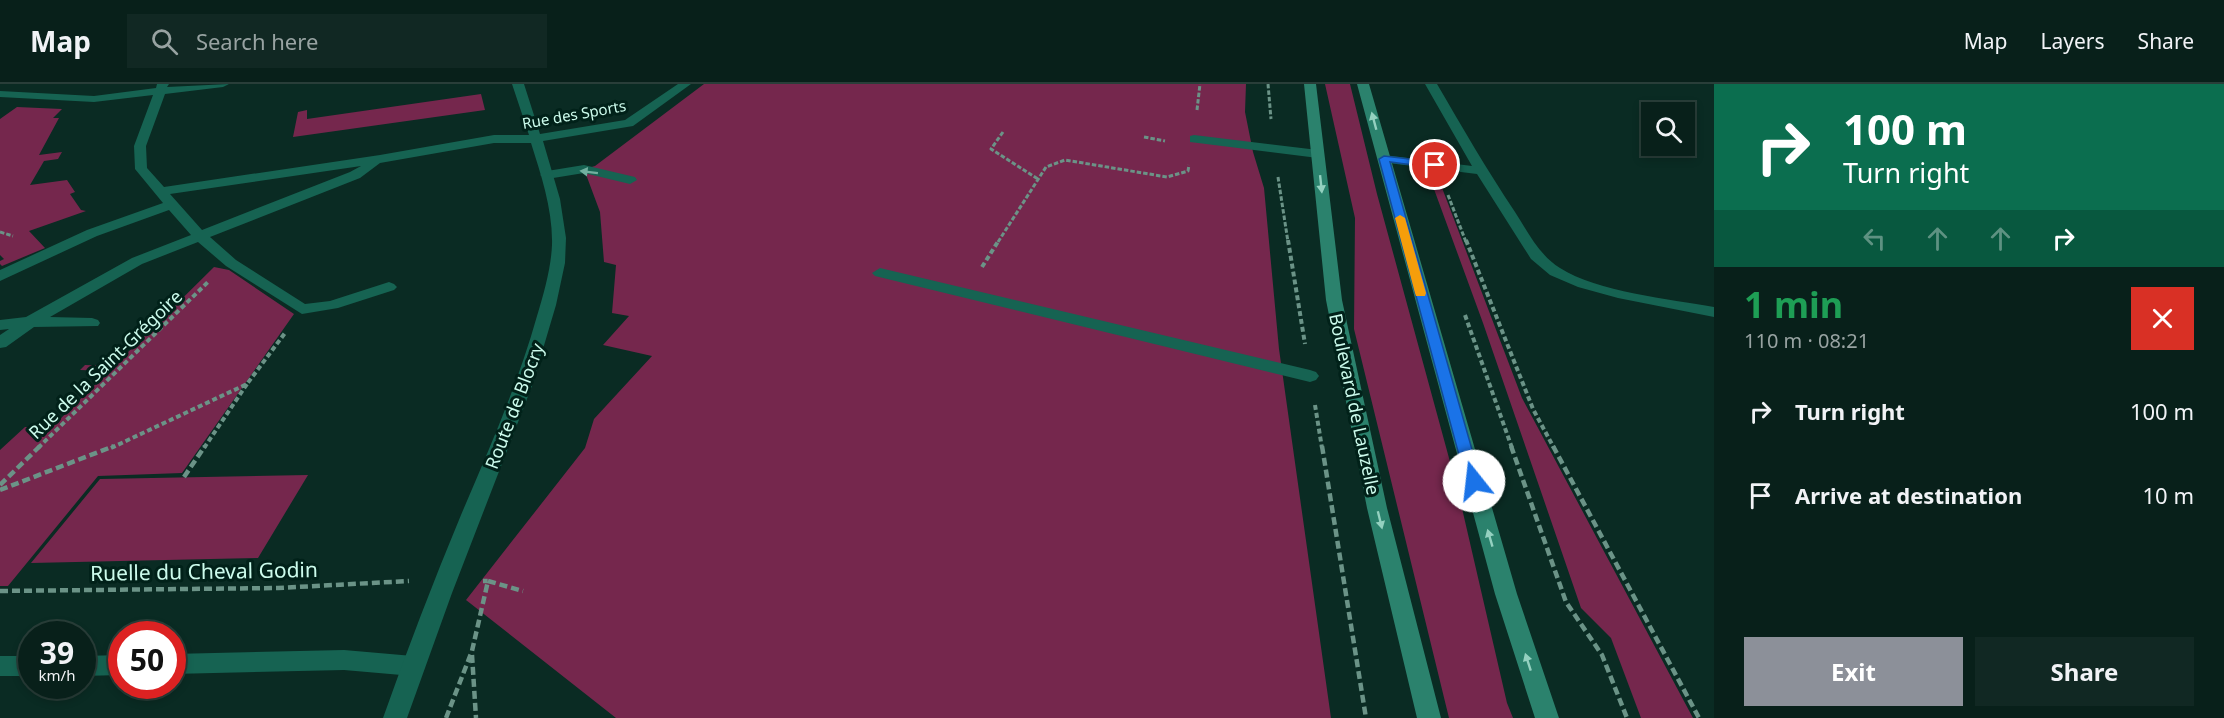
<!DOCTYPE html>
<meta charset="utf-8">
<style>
body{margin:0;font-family:"Noto Sans",sans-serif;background:#112823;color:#f1f3f6;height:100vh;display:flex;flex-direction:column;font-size:22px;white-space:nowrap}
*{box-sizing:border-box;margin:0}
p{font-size:20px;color:#98a3a2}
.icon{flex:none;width:33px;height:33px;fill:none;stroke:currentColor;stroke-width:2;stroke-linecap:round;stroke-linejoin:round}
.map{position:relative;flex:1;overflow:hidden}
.panel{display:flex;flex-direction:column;background:#08201a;width:510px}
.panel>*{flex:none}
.guide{background:#0b6e4f;color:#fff;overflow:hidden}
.controls{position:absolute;left:1641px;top:18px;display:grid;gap:12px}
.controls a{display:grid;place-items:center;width:54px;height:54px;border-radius:0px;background:#08201a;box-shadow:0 3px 9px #0003,0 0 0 2px #293e39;font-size:30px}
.speed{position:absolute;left:18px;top:537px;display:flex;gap:12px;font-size:30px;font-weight:700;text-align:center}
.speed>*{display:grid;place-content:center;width:78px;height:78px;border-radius:50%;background:#08201a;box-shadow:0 3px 9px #0003,0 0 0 2px #293e39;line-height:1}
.speed small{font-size:15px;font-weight:400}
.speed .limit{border:9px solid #d22;background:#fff;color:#111}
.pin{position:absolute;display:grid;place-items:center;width:51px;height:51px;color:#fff;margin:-26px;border:3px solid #fff;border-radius:50%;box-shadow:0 2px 6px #0007}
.me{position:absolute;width:66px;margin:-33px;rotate:344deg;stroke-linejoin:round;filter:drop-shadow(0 0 4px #0008)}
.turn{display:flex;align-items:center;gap:21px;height:126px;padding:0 30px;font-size:27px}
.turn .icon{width:78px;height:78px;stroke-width:2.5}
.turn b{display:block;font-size:42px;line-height:51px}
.lanes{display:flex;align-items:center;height:57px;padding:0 30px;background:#0003;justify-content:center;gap:30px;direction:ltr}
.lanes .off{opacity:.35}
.round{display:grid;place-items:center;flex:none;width:63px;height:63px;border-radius:0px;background:#112823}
.headline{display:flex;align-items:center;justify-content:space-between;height:102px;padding:0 30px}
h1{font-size:36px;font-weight:700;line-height:45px;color:#1e9e55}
.primary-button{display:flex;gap:12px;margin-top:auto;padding:12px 30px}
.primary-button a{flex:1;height:69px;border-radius:0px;background:#8c9099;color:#fff;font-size:24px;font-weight:700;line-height:69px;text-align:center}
.primary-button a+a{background:#112823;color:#f1f3f6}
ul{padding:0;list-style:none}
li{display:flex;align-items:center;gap:18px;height:84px;padding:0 30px}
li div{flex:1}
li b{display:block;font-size:22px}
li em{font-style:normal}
header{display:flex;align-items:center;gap:36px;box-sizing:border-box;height:84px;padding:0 30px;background:#08201a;border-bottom:2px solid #293e39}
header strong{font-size:28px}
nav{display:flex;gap:33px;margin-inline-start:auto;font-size:21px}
.search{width:420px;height:54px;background:#112823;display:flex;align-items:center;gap:15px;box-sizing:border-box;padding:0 21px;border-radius:0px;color:#98a3a2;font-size:22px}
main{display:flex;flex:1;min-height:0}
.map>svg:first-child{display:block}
</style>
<header>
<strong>Map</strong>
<div class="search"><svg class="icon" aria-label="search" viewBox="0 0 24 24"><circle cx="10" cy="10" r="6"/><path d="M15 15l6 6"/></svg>Search here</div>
<nav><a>Map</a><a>Layers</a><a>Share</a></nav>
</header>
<main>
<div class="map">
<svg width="1714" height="634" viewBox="0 0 1714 634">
<rect width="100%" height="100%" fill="#0a2b23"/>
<path fill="#75274d" d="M704 0H1246L1245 28 1253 68 1264 104 1279 265 1331 634H616L466 516 585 364 594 335 652 272 603 261 629 232 612 229 616 181 604 178 600 128 584 85 595 82Z
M1325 0H1350L1377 110 1458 407 1507 619 1513 634H1449L1354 245 1355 134Z
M481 10 485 26 293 53 298 28 307 26V35Z
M17 23 62 25 53 34H59L39 71 62 68 58 75 44 77 30 101 67 96 75 108 70 110 81 126 86 127 29 147 45 164 2 182 0 180V177L4 175 0 171V35Z
M1427 86 1436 88 1522 314 1693 634H1641L1611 554 1581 524 1483 239Z
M214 183 229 186 294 230 182 389 98 392 8 502H0V366L25 343H52L109 287 80 286 85 281 114 282Z
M308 391 258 474 31 479 100 395Z"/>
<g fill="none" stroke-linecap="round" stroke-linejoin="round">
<path stroke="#6b9387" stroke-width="3" stroke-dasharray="4.5 2" stroke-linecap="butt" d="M1268 0 1271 35
M1197 26 1200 0
M1003 48 991 65 1038 95
M1144 53 1165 57
M1278 93 1288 158
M1448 111 1466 158
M0 148 13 152
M998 158 1046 83 1065 76 1167 93 1188 87 1189 81"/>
<path stroke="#6b9387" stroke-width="4" stroke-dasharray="5 3" stroke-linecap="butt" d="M1288 156 1305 260
M1466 156 1533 325 1554 364
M982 183 999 156
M1465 231 1512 364
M1315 321 1322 364
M38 364 208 198
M111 364 247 300 285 249
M204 364 247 300"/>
<path stroke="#6b9387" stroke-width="4.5" stroke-dasharray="8 4" stroke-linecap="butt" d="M1322 362 1366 634
M1511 362 1566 518 1602 571 1627 634
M1553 362 1699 634
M184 393 205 362
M0 401 40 362
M0 406 114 362
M488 497 523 507
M0 507 278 504 409 497
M472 571 476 634
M446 634 472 567 488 497H483"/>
<path fill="#166352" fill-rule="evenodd" d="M1425 0H1437C1462 43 1487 86 1515 128 1528 148 1539 171 1560 184 1597 208 1670 215 1714 223V233L1618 214 1578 203 1550 191 1531 175 1477 90 1380 78 1378 75 1384 71 1472 82Z
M1194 51 1318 66 1324 70 1318 74 1190 58V52Z
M584 81 635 93 637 96 630 100 584 89 547 95 540 91 547 87Z
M344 566 413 572 421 575 425 582 421 589 413 592 344 586 172 590V570Z
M122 571V591L82 592V572Z
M0 572H32V592H0Z"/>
<path fill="#166352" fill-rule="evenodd" d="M157 0H169L167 3 229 0 223 3 165 10 146 62 147 84 164 103 380 71 494 51H529L512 0H524L540 50 625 36 678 0H691L633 42 543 57 560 115 566 154 565 179 556 221 532 302 452 509 407 634H383C407 566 433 498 461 431 489 365 518 300 537 232 544 209 551 184 552 161 553 126 541 91 531 59H494L380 79 360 94 210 153 236 176 305 220 330 217 389 198 394 200 397 203 394 206 338 224 302 230 226 182 198 158 142 180 50 233 92 234 98 236 100 239 98 242 34 243 6 263 0 264V251L9 245 0 246V236L26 233 132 174 191 151 169 126 97 152 0 197V186L87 146 163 119 135 85 134 62 153 11 94 18 0 13V7L94 12 156 4ZM361 82 350 88 202 146 170 110Z
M880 184 1310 286 1316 288 1319 292 1316 296 1310 298 875 192 872 189Z"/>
<path fill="#2b826d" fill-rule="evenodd" d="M1304 0H1316L1342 216 1387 424 1441 634H1417L1367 424 1326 216Z
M1357 0H1369L1517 510 1559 634H1535L1495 510Z"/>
</g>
<defs><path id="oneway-solid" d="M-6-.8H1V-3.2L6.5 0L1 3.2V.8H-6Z" transform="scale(1.5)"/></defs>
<g fill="#94d1c0">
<use href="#oneway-solid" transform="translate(1374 37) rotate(-105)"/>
<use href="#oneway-solid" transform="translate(1321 100) rotate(84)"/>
<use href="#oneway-solid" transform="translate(1380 436) rotate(76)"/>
<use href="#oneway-solid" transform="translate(1490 454) rotate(-106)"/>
<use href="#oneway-solid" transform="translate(1528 578) rotate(-108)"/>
</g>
<use fill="#71af9f" href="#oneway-solid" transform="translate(589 88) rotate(-173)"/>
<path fill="#1a73e8" stroke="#114b97" stroke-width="1.5" d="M1384 72 1435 78 1440 81 1435 84 1390 78 1481 397 1479 401H1468L1466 397 1379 75Z"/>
<path fill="#f59e0b" d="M1400 131 1405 134 1426 209 1425 212H1416L1415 209 1395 134Z"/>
<g text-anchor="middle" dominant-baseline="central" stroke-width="6" stroke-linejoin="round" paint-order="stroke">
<g font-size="15" fill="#ccfbec" stroke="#012119">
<text transform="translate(574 30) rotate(-10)">Rue des Sports</text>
</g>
<g font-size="18" fill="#ccfbec" stroke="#012119">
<text transform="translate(105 280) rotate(-44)">Rue de la Saint-Grégoire</text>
<text transform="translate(1355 320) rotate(78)">Boulevard de Lauzelle</text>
<text transform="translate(514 322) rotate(-69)">Route de Blocry</text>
</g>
<g font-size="21" fill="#ccfbec" stroke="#012119">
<text transform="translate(204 487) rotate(-1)">Ruelle du Cheval Godin</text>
</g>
</g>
</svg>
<div class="controls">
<a><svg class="icon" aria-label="search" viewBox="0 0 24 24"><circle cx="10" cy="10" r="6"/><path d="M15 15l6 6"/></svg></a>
</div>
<div class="speed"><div>39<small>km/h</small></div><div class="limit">50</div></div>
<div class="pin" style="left:1435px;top:81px;background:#d93025"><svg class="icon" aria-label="arrive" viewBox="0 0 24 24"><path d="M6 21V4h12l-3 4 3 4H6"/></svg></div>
<svg class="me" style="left:1474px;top:397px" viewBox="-20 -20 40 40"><circle r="19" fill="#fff"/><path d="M0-13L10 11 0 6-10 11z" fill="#1a73e8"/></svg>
</div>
<section class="panel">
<div class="guide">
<div class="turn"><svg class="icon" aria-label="right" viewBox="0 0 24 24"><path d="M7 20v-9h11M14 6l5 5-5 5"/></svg><div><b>100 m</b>Turn right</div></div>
<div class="lanes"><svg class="icon off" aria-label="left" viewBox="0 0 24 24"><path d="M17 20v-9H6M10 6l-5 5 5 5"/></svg><svg class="icon off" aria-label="ahead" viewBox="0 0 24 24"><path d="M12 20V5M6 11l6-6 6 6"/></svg><svg class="icon off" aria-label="ahead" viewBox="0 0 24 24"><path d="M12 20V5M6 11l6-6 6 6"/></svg><svg class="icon" aria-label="right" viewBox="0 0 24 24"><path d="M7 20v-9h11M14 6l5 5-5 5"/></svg></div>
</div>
<div class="headline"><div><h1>1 min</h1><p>110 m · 08:21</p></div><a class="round" style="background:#d93025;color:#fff"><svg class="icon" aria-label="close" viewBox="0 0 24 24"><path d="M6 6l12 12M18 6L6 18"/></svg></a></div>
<ul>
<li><svg class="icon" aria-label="right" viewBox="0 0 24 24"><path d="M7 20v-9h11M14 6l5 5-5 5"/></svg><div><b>Turn right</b></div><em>100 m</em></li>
<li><svg class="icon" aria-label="arrive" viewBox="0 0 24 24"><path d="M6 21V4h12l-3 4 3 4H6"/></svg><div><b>Arrive at destination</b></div><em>10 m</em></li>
</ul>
<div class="primary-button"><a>Exit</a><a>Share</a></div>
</section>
</main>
